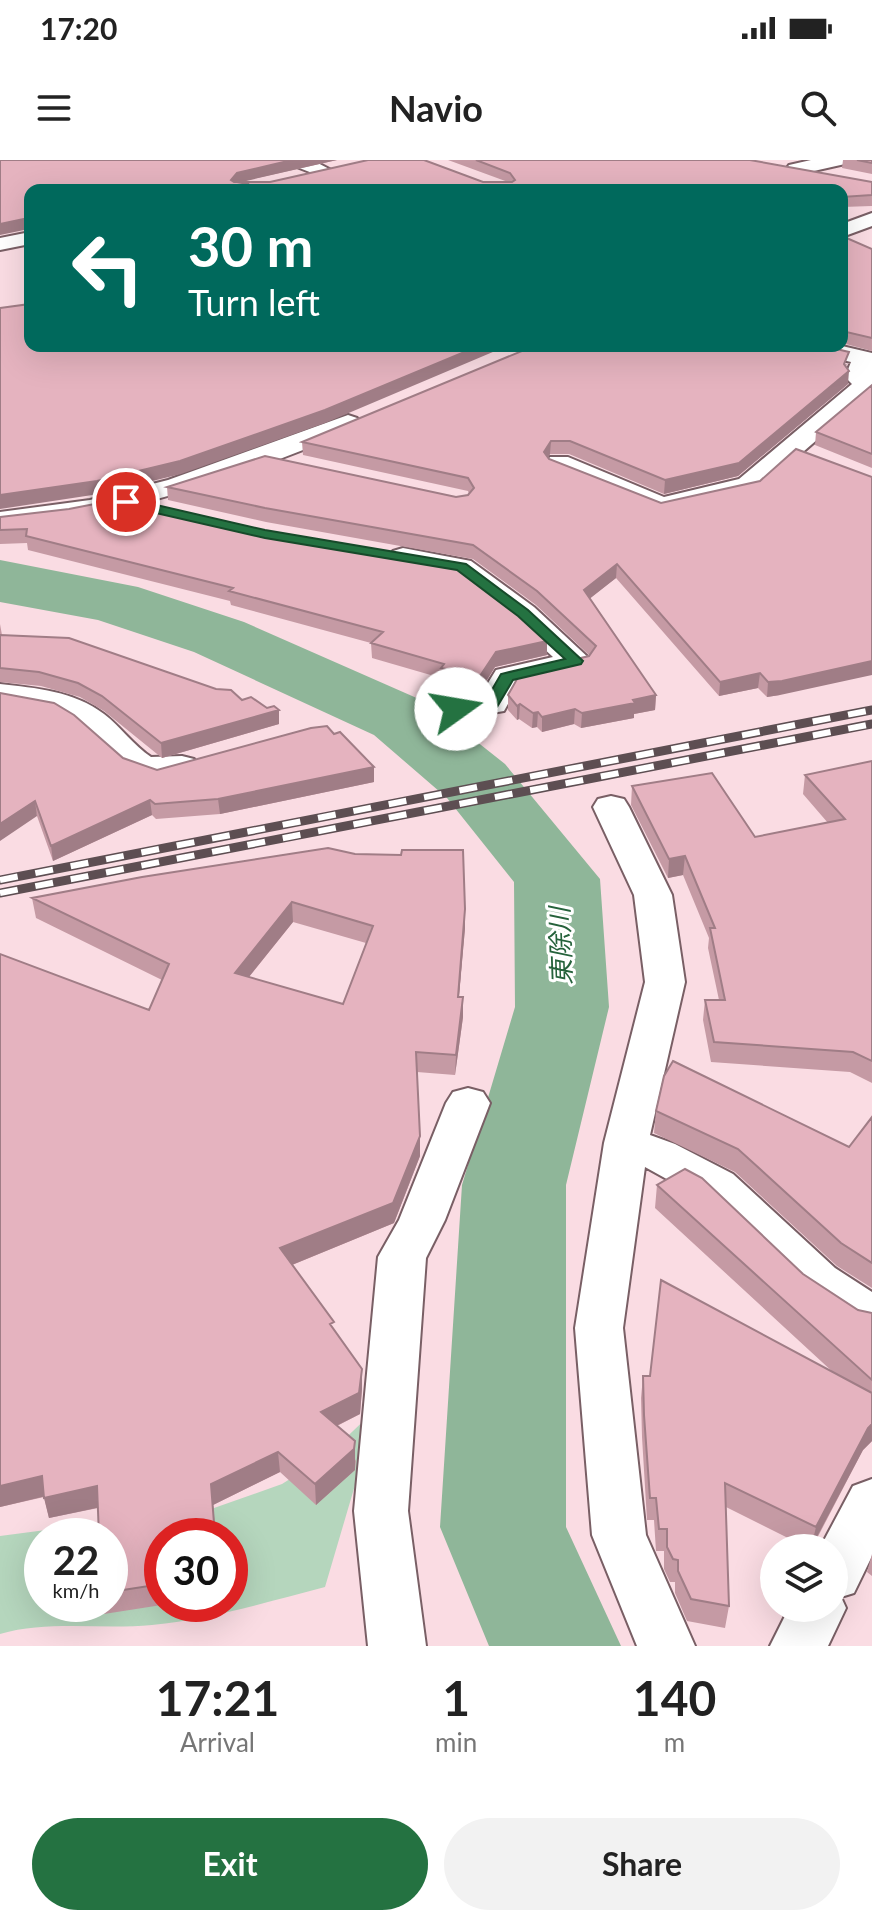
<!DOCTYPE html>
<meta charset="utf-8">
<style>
body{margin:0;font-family:Lato,"Noto Sans JP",sans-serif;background:#f2f2f2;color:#222;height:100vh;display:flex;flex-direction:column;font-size:30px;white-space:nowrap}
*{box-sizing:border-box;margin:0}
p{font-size:26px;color:#767676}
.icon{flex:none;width:44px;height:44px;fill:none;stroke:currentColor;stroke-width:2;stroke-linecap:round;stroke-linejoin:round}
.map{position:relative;height:1486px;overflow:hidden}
.side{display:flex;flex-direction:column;background:#fff;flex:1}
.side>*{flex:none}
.guide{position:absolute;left:24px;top:24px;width:824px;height:168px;border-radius:16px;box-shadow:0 8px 32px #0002;background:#00695c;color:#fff;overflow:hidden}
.buttons{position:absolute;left:760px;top:1374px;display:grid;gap:16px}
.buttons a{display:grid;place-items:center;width:88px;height:88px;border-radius:50%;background:#fff;box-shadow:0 8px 32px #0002;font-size:40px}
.speed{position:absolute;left:24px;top:1358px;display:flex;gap:16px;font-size:40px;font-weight:700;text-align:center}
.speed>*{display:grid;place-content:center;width:104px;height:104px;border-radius:50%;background:#fff;box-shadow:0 8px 32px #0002;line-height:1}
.speed small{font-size:20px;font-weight:400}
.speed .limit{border:12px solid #d22;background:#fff;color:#111}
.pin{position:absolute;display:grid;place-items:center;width:68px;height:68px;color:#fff;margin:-34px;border:4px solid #fff;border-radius:50%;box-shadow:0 2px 8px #0007}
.me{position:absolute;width:88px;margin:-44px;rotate:77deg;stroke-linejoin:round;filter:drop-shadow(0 0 6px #0008)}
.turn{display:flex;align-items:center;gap:28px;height:168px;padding:0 32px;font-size:36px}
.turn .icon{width:104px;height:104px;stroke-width:2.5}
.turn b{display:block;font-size:56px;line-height:68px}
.eta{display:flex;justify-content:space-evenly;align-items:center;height:136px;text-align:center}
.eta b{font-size:48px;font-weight:700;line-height:56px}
.button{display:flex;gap:16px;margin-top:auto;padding:16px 32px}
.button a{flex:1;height:92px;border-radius:48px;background:#247241;color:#fff;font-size:32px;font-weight:700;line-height:92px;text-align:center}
.button a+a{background:#f2f2f2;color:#222}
.status{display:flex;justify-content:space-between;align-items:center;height:56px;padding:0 40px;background:#fff;direction:ltr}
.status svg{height:22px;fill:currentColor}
header{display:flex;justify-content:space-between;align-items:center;height:104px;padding:0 32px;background:#fff;font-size:36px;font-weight:700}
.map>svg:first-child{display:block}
</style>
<div class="status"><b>17:20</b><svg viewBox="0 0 49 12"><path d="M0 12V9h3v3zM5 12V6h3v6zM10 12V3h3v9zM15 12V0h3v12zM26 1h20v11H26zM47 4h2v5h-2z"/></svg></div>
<header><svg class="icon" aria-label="menu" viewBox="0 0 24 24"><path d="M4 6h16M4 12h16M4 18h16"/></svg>Navio<svg class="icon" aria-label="search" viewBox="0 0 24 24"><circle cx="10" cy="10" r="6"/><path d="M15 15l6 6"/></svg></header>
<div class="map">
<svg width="872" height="1486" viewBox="0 0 872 1486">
<rect width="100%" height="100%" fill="#fadce3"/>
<path fill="#b5d6bd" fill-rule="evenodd" d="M378 1247 325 1427C267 1442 211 1459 152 1465 101 1470 49 1460 0 1474V1376L214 1348 282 1324 328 1295ZM42 1376H110V1444H42ZM162 1376H230V1444H162Z"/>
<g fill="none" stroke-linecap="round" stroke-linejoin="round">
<path fill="#8fb699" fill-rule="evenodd" d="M0 400 138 427 244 462 428 543 505 604 600 719 609 847 566 1025V1367L621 1486H489L440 1367 462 1025 515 847 514 722 447 638 374 575 194 492 98 460 0 442Z"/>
<defs>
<path id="street" d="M287 0H312L335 12 325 18 289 4Z
M811 0H847L845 4 796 15 786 9 789 5Z
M872 53V66L842 77V64Z
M30 72V84L0 90V78Z
M801 186H842L872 193V232L758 331 661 354 550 309 546 303 550 297H568L664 337 739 319 852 224 845 217 851 202 805 191Z
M348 255 357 258 361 263 357 268C241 317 126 356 0 368V352L90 340 168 320Z
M403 388 471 401 534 447 592 501 587 508 519 524 504 551 456 559 444 556 440 549 444 542 480 536 496 510 553 497 512 459 452 414 393 403 388 397 393 391Z
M0 524C36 528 74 531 104 554 121 567 133 585 151 597L182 596 194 599 199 606 194 613C115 633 121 590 66 559 46 547 23 546 0 544Z
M611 636 624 639 629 647 672 735 685 822 650 975 675 984 733 1014 835 1108 872 1132V1175L855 1170 801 1134 701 1038 645 1007 623 1168 646 1375 695 1486H637L592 1375 575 1168 604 983 645 822 634 735 593 647 598 639Z
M468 928 483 932 490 943 445 1060 426 1098 408 1351 426 1486H368L354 1351 378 1097 399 1060 446 943 453 932Z
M872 1319V1396L854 1433 841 1437 846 1448 828 1486H770L789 1448H834V1388H820L853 1326Z"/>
</defs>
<use href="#street" stroke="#795f65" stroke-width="4"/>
<use href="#street" fill="#fff" fill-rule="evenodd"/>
<defs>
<path id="rail" d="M0 720 872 550
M0 733 872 564"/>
</defs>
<use href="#rail" stroke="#5d4e52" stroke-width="9"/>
<use href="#rail" stroke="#fff" stroke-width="6" stroke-dasharray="18" stroke-linecap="butt"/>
</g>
<path fill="#c59aa4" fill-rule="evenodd" d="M0 0H337L240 22H508L448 0H750L872 22V46L842 47V30H30V70Z
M843 0H872V14L842 8Z
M842 76 872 89V191L842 183Z
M847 204 846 206 848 224 738 316 664 334 569 294H550L548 297 549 299 661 343 780 535 767 537 758 528 719 536 616 418 590 438 656 535 655 550 634 554V558L581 568 574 564 542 572 537 567 532 568 519 559 517 560 508 550V535L589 495 536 445 473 399 266 362 168 340 167 327 456 337 468 335 469 334 468 331 303 295 302 282Z
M872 225V308L815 285 816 272Z
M0 357 547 495 495 507 480 531 441 523V518L372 498 371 483 231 445 230 441 28 390 27 383 0 384Z
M0 464 2 475 242 540 267 548 279 550V564L162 598 104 551 80 537 41 526 0 522Z
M0 533 123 598 157 610 334 574 374 607V622L220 654 156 659 152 655 53 701 37 656Z
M872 601V923L850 912 711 902 703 860 705 840H719L708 788 709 778 683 715 668 718 631 645 632 626 755 677 828 663 803 634 805 615Z
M142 717 465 768 459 837H463V857L455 915 417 912 420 996 394 1063 292 1105 334 1170 362 1229 360 1254 337 1266 356 1301 355 1310 316 1345 280 1312 213 1345 216 1376H162V1444H168L104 1454 102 1444H110V1376L98 1348 49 1358 44 1337 0 1347V794L149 850 162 820 36 758 32 738ZM293 762 366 783 343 844 249 817Z
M656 951 849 987 872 957V1128L837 1106 735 1012 654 973Z
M657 1025 803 1114 858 1150 872 1153V1281L863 1290 812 1388H808L726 1347 729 1446 725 1468 687 1461 675 1433V1422H670L664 1409V1391H656L654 1360H647L642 1277 641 1238 643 1216 835 1214 655 1048Z
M872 1394V1416L867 1412Z"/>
<path fill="#a07d86" d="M292 0H337L237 23H248V30H211L231 20 237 13Z
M28 58 29 69 0 75V64Z
M479 186H507L325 263 181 314 99 334 0 349V335Z
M849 211 848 224 738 316 664 334 665 320Z
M551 281 550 294 544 305V292Z
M617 404 616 418 583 444 584 430Z
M547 481V495L495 507 480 531V516L496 492Z
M872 501V515L780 535 767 537 768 522Z
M760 513 758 528 719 536 720 522Z
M656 535 655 550 634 554V558L581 568 582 553Z
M520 544 519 559 517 560V546Z
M575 549 574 564 542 572V557Z
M279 550V564L162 598 161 583Z
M538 552 537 567 532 568 533 553Z
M374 607V622L220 654 218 639Z
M150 640 152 655 53 701 51 686Z
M35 641 37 656 0 681V664Z
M685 696 683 715 668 718 669 699Z
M292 742 293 762 236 833 235 813Z
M465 749V768L457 857 458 837Z
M463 837V857L455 915 456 895Z
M420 976V996L394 1063 282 1109 280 1088Z
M362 1209V1229L360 1254 322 1273 321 1252Z
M872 1264V1281L863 1290 811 1388 816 1367 868 1268Z
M355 1281V1310L316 1345 315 1324Z
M278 1292 280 1312 213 1345 215 1376 211 1324Z
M42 1316 46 1336 0 1347V1326Z
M97 1326 101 1347 49 1358 44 1338Z"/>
<path fill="#e5b3bf" stroke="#a07d86" stroke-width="2" fill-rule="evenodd" d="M0 0H292L237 13 231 20 234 22H270L368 0H424L483 22H512L515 20 510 13 476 0H750L872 22V35L842 37V30H250L248 23 211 30H30V60L28 58 0 64Z
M857 0H872V3Z
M842 76 872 89V178L842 171Z
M30 144V186H479L325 250 180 301 97 321 0 335V148Z
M534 186H824L849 192 844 204 849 211 739 303 665 320 570 281H551L544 292 549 299 661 343 760 321 796 289 872 317V501L782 521 768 522 760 513 720 522 617 404 584 430 656 535 633 540 635 543 582 553 575 549 542 557 538 552 533 553 520 544 517 546 508 535 521 512 589 496 596 486 537 431 473 385 265 348 167 327 265 296 456 337 468 335 474 328 468 318 302 282Z
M872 225V294L816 272Z
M120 339 264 372 451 403 510 447 547 481 496 492 480 516 441 508 444 504 371 483 383 472 229 431 233 428 26 376 27 369 0 370V357L69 349Z
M0 475 69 478 216 529 231 530 242 540 251 537 267 548 274 546 279 550 161 583 102 536 78 523 39 512 0 508Z
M0 533 54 543 74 555 123 598 157 610 311 568 327 566 334 574 340 572 374 607 218 639 155 644 150 640 51 686 35 641 0 664Z
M872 601V901L853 892 714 882 705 840H725L710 768H715L685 696 669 699 632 626 712 613 755 677 845 659 805 615Z
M328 688 355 694 401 695 402 690H463L465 749 458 837H463L456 895 416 892 420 976 393 1043 280 1088 334 1162 330 1164 362 1209 359 1233 321 1252 355 1281 354 1289 315 1324 278 1292 211 1324 215 1376H162V1424L110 1432V1376H99L97 1326 44 1338 42 1316 0 1326V794L149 850 169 804 32 738 142 717ZM292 742 373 766 343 844 235 813Z
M673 901 849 987 872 957V1103L841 1083 738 989 656 951 664 916Z
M685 1009 702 1018 803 1114 858 1150 872 1153V1220L657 1025Z
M661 1120 872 1233V1264L868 1268 816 1367 725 1323 729 1446 691 1439 678 1411V1400L673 1399 667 1387V1369H659L656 1338H650L644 1255 643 1216H650Z"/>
<path fill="#247241" stroke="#174a2a" stroke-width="2" d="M126 338 265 370 466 404 528 450 583 501 581 504 513 520 497 547 451 552V545L486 540 501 514 565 499 518 456 457 410 265 378 121 345V339Z"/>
<g text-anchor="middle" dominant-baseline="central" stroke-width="6" stroke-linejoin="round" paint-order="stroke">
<g font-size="26" font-style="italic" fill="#25623b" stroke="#fff">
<text transform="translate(560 786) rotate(-92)">東除川</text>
</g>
</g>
</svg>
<div class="buttons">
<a><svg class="icon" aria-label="layers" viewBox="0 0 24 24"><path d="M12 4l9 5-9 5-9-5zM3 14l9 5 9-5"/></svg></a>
</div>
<div class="speed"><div>22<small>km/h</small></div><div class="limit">30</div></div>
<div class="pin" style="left:126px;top:342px;background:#d93025"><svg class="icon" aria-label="arrive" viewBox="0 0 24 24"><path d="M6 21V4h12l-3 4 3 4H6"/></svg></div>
<svg class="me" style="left:456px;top:549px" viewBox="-20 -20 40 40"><circle r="19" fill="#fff"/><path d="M0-13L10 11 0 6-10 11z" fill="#247241"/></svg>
<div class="guide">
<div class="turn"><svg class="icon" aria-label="left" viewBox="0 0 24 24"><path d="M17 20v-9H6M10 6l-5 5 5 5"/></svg><div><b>30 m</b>Turn left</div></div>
</div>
</div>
<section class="side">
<div class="eta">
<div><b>17:21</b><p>Arrival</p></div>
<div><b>1</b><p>min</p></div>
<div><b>140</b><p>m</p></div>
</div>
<div class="button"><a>Exit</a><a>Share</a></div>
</section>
